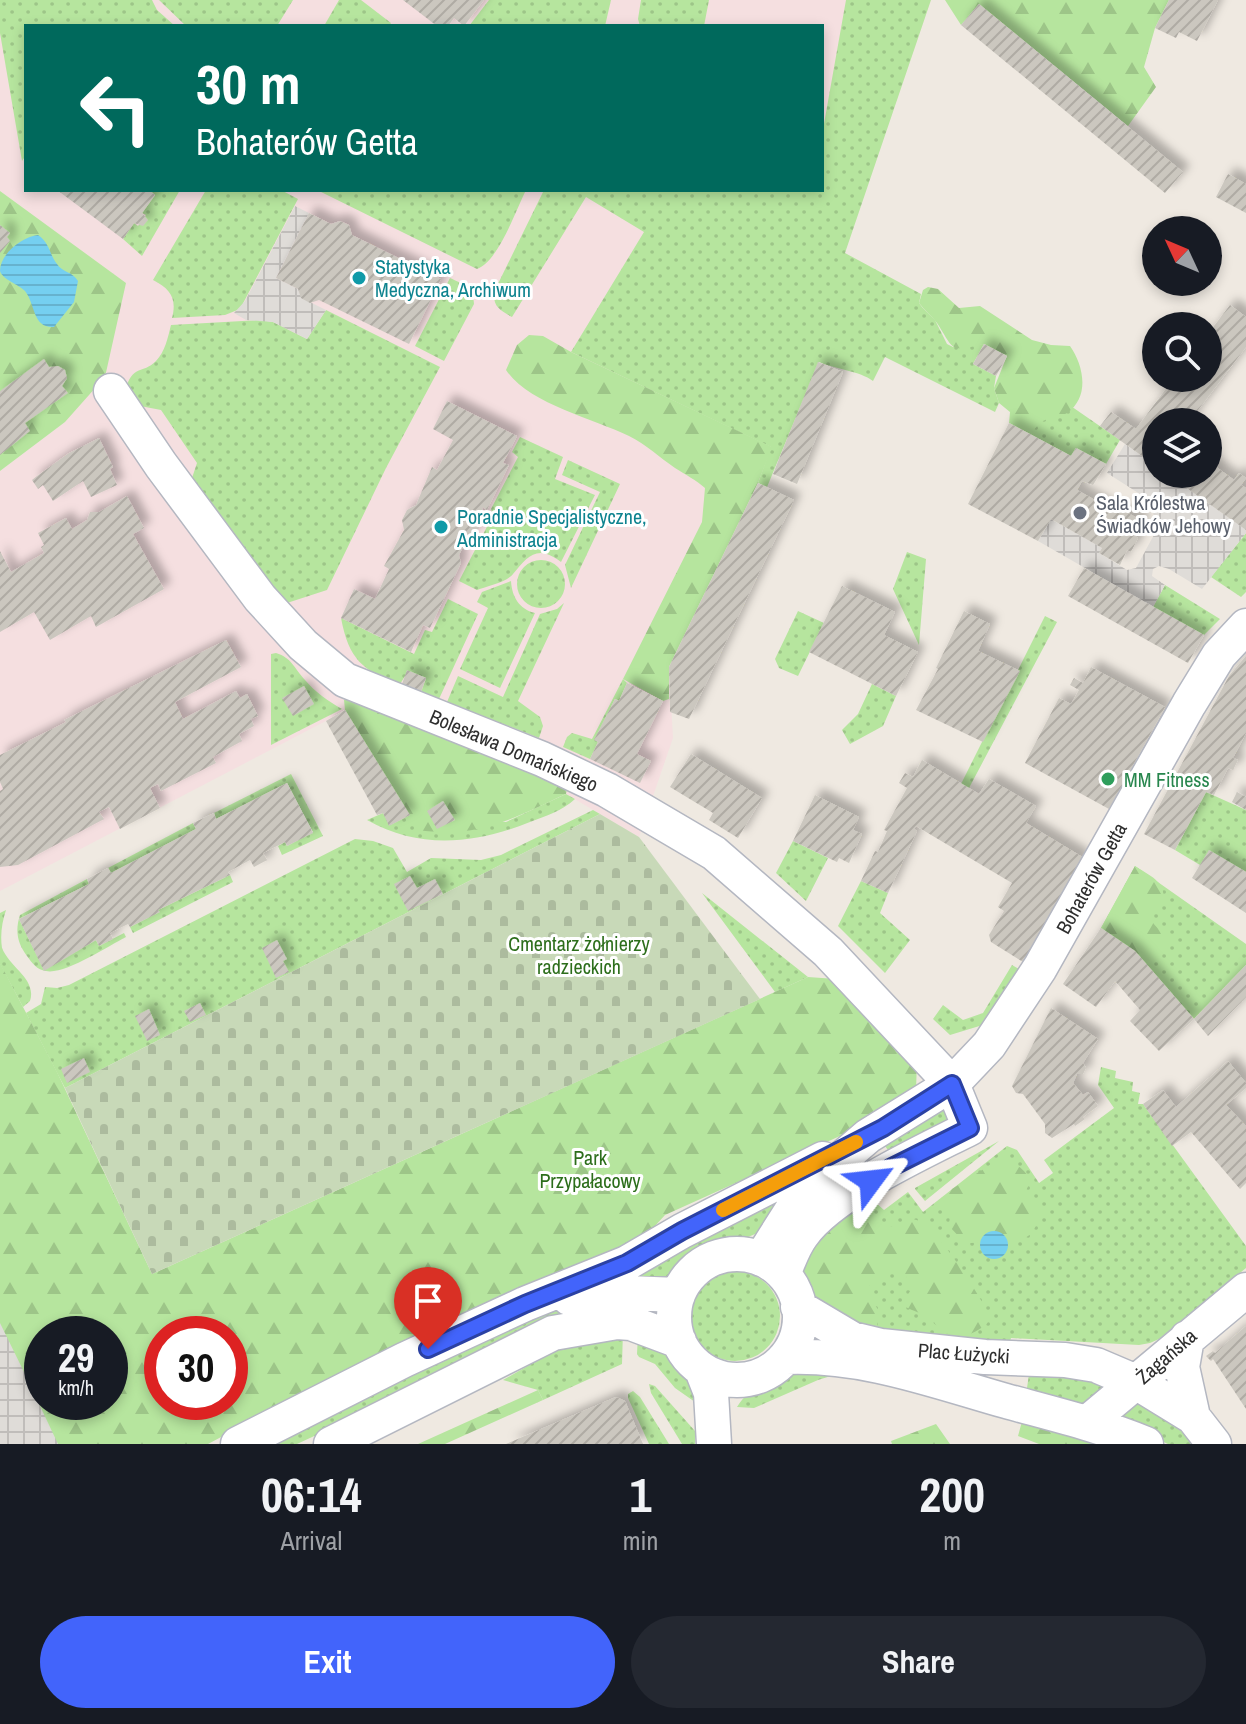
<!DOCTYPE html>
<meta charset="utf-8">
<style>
body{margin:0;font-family:"Archivo Narrow",sans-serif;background:#242831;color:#f1f3f6;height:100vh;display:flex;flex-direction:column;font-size:30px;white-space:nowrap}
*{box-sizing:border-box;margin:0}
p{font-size:26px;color:#9ea1a6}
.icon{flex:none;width:44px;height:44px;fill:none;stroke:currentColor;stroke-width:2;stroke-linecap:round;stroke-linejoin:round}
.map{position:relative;height:1444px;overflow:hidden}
.details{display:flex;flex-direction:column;background:#171b24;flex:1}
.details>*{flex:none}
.banner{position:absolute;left:24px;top:24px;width:800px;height:168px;border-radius:0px;box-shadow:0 4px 12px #0003;background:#00695c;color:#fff;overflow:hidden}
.needle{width:52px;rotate:314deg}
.fabs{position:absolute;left:1142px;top:216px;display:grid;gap:16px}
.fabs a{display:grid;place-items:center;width:80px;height:80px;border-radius:50%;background:#171b24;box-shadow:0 4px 12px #0003;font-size:40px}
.speed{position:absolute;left:24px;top:1316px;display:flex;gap:16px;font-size:40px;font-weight:700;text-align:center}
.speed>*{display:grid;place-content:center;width:104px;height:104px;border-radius:50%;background:#171b24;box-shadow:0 4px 12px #0003;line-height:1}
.speed small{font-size:20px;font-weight:400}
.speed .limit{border:12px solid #d22;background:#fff;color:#111}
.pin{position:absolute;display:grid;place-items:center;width:68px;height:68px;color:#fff;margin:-82px -34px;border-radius:50% 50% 50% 0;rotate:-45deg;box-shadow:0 0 8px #0007}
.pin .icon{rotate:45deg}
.me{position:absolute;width:88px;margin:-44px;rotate:60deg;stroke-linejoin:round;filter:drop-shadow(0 0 6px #0008)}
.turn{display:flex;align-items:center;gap:28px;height:168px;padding:0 40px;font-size:36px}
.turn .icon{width:104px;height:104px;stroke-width:2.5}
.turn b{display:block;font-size:56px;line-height:68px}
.eta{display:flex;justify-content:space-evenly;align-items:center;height:136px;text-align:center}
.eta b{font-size:48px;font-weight:700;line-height:56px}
.primary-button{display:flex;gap:16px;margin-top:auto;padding:16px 40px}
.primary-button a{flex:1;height:92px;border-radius:48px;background:#4264fb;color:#fff;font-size:32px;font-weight:700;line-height:92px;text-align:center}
.primary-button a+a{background:#242831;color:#f1f3f6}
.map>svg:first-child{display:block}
</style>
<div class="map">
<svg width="1246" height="1444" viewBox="0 0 1246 1444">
<defs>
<pattern id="green-dots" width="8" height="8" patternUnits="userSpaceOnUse" patternTransform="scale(2)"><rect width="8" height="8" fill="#b6e59e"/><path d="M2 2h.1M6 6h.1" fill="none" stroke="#9dc588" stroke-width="1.8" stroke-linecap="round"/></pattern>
<pattern id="forest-firs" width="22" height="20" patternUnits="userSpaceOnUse" patternTransform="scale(2)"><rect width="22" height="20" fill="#b6e59e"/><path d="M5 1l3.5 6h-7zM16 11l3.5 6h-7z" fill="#9dc588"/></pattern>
<pattern id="cemetery-stones" width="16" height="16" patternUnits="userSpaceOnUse" patternTransform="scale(2)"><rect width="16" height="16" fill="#c8d9b8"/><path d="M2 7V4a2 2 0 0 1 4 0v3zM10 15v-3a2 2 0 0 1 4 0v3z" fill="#acbb9e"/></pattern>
<pattern id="plaza-grid" width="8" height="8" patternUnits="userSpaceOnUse" patternTransform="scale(2)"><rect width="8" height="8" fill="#dfdcd8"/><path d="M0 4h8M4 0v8" fill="none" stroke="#c0bdba"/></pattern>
<pattern id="water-rules" width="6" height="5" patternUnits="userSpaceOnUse" patternTransform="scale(2)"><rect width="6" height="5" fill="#75cff0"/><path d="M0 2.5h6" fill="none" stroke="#66b2ce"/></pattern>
<pattern id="building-hatch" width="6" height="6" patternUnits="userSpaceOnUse" patternTransform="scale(2)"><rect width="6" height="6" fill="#cbc7bf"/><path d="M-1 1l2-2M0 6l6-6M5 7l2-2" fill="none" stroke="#afaba4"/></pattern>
<filter id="shadow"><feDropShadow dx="7" dy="-7" stdDeviation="4" flood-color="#0004"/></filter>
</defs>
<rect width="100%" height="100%" fill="#efe9e1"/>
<path fill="#f5dfe0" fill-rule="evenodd" d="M0 0H931L844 253 758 483 669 667 673 738 639 837 566 794 418 830 345 711 0 891V471L65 422 126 284 0 191ZM26 26H822V190H26Z"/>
<path fill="url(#green-dots)" d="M0 0H152L157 10 175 26H26V155L22 161 0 33Z
M159 0H293L277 26H186Z
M339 0H361L391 23 389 26H324Z
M489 0H611L605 26H469Z
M641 0H709L704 26H640L638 19Z
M846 0H931L845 253 921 294 919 303 922 307 935 320 947 344 953 347 984 344 973 364 996 376 994 388 999 403 995 412 885 357 873 381C860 371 835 369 819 362L767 487 758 483 771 447 571 352 644 232 586 197 512 317C500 310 493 307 494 292L544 190H822V135Z
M149 190H180L142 256 123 239 134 223 138 226 146 215 142 213 155 195Z
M206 190H281L298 199 240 309 225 315 172 318C177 299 171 289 153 280Z
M317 190H526C516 210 498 262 477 269Z
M450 278C463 284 474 288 474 304L444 361 415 346Z
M326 310 440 367 386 468 327 590 287 603 280 602 190 484 197 463 161 410 135 405 125 391C133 363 142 375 156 361 165 352 168 337 171 325L260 320 273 322 307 339Z
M1052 393 1120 440 1106 464 1076 448 1071 456 1030 434Z
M520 437 563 457 555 479 595 495 561 562C537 543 527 557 513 574 507 582 487 586 477 590L459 581 493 515 491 509 518 457 512 452Z
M568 460 620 484 571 588 565 565 600 492 562 475Z
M1246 533V592L1241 597 1211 577Z
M907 552 926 559 919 645 893 589Z
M517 584a24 24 0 1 1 48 0a24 24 0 1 1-48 0Z
M511 581C512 597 519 609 535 613L500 688 460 669 488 608 477 602 482 592Z
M1165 585 1220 619 1204 635 1153 607Z
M448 599 478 614 439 699 421 692 426 678 408 671 399 686C362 669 349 660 341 618L414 654 425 630 432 632Z
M564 603 518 701 540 717 543 726 539 738 447 702 458 676 503 697 540 614 557 609Z
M798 611 824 623 798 676 779 668 775 659Z
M1045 616 1057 622 969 788 961 784Z
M276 653C292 658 294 668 305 680 315 692 328 701 342 709L271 745V654Z
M623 679 627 683 619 701 615 699 595 739 598 742 590 759 563 747 567 737 572 733 592 739Z
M872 684 896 696 883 726 850 744 842 730 858 714Z
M291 774 323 836 282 855 278 846 285 842 287 846 313 832 287 783 216 819 214 813Z
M1206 792 1246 810V872L1210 851 1200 865 1175 850Z
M566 794 575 799C562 811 546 816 530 822 475 844 420 850 367 820L383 813 390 825 410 815 506 822Z
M593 810 600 814 65 1088 26 1013 41 1004 45 987 57 988 69 985 355 839 373 841 393 848 407 872 431 858 481 860 501 855Z
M193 823 196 829 111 873 108 868Z
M793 841 828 858 806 901 776 873Z
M1135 866 1246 944V965L1194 1019 1135 951 1101 928Z
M230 875 233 882 133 933 130 927 159 912 158 910Z
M87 879 89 884 19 919 44 970 96 940 99 946 124 933 126 937C108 946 65 975 46 971 37 970 32 963 27 956 17 943 15 930 20 915Z
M861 881 888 893 880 913 910 940 885 973 838 926Z
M702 893 808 977 775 992Z
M6 910C2 922 0 935 2 948 10 968 37 979 30 1001L23 1007 0 964V913Z
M1012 965 1019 969 986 1024 950 1035 933 1019 943 1005 963 1020 983 1013Z
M1101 1067 1116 1071 1115 1078 1133 1082 1132 1091 1140 1093 1138 1104H1143L1246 1246V1268L1159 1339 1150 1343 1139 1345 1011 1338 1008 1349 901 1340 817 1308 813 1288 798 1268 867 1195 884 1210 908 1192 923 1212 1007 1146 1017 1150 1039 1183 1053 1173 1044 1160 1114 1108 1098 1085Z
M941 1108 945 1109 950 1119 892 1156 883 1143Z
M999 1141 925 1201 915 1189V1188Z
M785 1196 767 1226 755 1234 739 1241 713 1245 685 1260 681 1270 676 1275 639 1283V1265Z
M690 1316a45 45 0 1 1 90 0a45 45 0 1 1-90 0Z
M582 1305 392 1400 297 1444H268L289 1431 543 1312Z
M623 1331 622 1364 543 1400 538 1390 503 1380 566 1344Z
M638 1334 664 1345 680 1367 694 1381 695 1402 675 1388 655 1364 639 1357 637 1354Z
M1030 1367 1110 1382 1090 1402 1079 1406 1026 1395Z
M788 1370H850L818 1380 754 1408 737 1407C749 1386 771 1386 788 1370Z
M649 1384 655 1386 695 1431V1444H682L651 1393Z
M633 1391 640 1397 669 1444H649L628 1398V1394Z
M1135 1393 1200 1444H1168L1107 1416Z"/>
<path fill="url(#forest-firs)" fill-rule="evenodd" d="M945 0H1169L1155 28 1144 67 1156 87 1128 126 979 4 961 25Z
M0 191 126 283 105 377 65 422 0 471Z
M928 287 938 289 959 308 980 306 1032 340 1051 345 1070 346C1084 366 1090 397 1067 413 1060 418 1050 417 1043 421 1037 424 1035 430 1030 434L1009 423 1010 412 999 403 994 388 1007 356 984 344C949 352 955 351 937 323 932 316 924 310 919 303L923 290Z
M529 335 543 336 571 352 772 447 758 483 669 667V699L663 701 623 679 702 522 705 488C696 480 686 475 675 468 659 457 647 445 629 436 592 418 529 404 506 370L517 345Z
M361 698 568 785 566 794C514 818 478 839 418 830L345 710 344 700Z
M1135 866C1147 874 1169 883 1162 901 1158 909 1153 911 1151 919 1155 929 1165 931 1168 942L1148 965 1135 951 1101 928Z
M0 963 57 1072 152 1274 808 977 836 979 917 1059 916 1092 851 1131 665 1215 643 1239 392 1346 208 1444H0ZM42 1334H110V1402H42ZM162 1334H230V1402H162Z
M998 1160C1013 1160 1024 1168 1031 1181L1024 1194 1035 1198 1040 1219 1031 1234 1022 1240C1012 1238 1003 1237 993 1238 982 1240 975 1245 964 1242L949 1226 950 1216 941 1204 952 1189Z
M851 1209C865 1210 871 1223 884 1226 897 1230 905 1215 919 1221 938 1229 981 1297 990 1317 988 1324 985 1326 978 1330 950 1346 945 1330 923 1315 915 1310 907 1310 902 1303L911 1290 904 1271 893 1269 869 1286V1296L879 1311 877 1327 873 1330 822 1308 816 1287 802 1267 804 1253Z
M538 1390 543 1400 445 1444H418Z
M1024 1414 1114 1444H1039L1018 1436Z
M936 1424 950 1444H892L891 1441Z"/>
<path fill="url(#cemetery-stones)" d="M600 814 639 837 760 999 152 1274 65 1088Z"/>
<path fill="url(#plaza-grid)" d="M295 206 309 213 276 278 298 289 302 298 326 310 307 339 273 322 246 320 234 313 245 301Z
M1125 444 1156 466V474H1167L1246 530V533L1202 589 1169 569 1159 566 1153 569 1152 576 1165 585 1153 607 1038 541 1051 519 1102 548 1099 553 1127 570 1136 568 1155 533 1156 526 1153 512 1143 496 1107 473Z
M0 1323 24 1372 58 1444H0Z"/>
<path fill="url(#water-rules)" d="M38 235C50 243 49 254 57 264 63 273 72 271 78 281L74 302 54 327C32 328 36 305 25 291 18 284 3 280 0 271 0 253 24 236 38 235Z
M980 1245a14 14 0 1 1 28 0a14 14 0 1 1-28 0Z"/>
<path fill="url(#building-hatch)" filter="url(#shadow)" d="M403 0H484L464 26 454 18 448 26H437Z
M1169 0H1218L1197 41 1179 32 1176 38 1155 28Z
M979 4 1183 172 1165 193 961 25Z
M1228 174 1246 184V213L1216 197Z
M57 190H149L155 195 142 213 148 220 143 226 134 223 123 239Z
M309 213 331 224 340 221 349 225 352 235 441 279 409 344 319 300 310 303 301 298 298 289 276 278Z
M0 225 10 233 7 237 10 241 0 253Z
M1230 305 1246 317V347L1189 422H1156V466L1100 426 1111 412 1136 429 1174 378H1208V334Z
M984 344 1007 356 996 376 973 364Z
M44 359 49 367 58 366 65 370 67 378 62 386 68 393 25 423 30 431 0 455V391Z
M818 362 843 372 797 484 773 474Z
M447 401 517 436 503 463 509 465 487 510 482 507 485 516 477 531 469 534 459 555 461 563 430 628 423 625 411 652 341 618 354 589 375 599 389 569 384 566 404 530 402 520 407 510 416 505 432 467 437 470 453 440 433 429Z
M1009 423 1071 456 1076 448 1106 464 1093 485 1082 481 1077 490 1120 514 1122 510 1143 521 1135 536 1138 538 1131 552 1127 550 1120 565 1099 553 1102 548 1051 519 1038 541 968 504Z
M99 438 113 467 110 469 117 485 91 497 83 481 53 501 43 485 38 489 32 480 37 476 69 453Z
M1208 461 1234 480 1239 473 1246 478 1241 485 1246 488V530L1167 474H1208Z
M758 483 794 500 689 719 670 712 669 667Z
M127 496 144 528 133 534 164 589 96 627 91 616 50 640 34 612 0 632V551L11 572 44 553 41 547 44 545 38 533 66 518 72 529 87 520 90 512H99Z
M1084 568 1204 635 1188 663 1068 596Z
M842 586 895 612 884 635 918 652 896 696 809 652Z
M964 611 990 624 978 651 1020 671 983 742 916 710 938 669 936 668Z
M226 640 241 667 175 702 183 719 236 691 240 698 247 694 258 716 251 719 254 726 239 734 242 741 213 757 216 763 161 791 158 784 150 788 160 808 120 829 109 807 99 812 104 819 18 865 0 867V791L3 789 0 782V755L66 722 64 720Z
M1246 656V733L1233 758 1238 760 1233 770 1228 768 1214 795 1206 792 1175 850 1144 834 1229 676Z
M1091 667 1165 707 1109 809 1025 763 1059 698 1071 704 1079 690 1070 685 1074 678 1083 683Z
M407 670 426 678 421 692 402 684Z
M627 683 663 701 637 754 651 761 640 783 590 759 598 742 594 740 615 699 619 701Z
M304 686 314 704 293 716 282 698Z
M345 710 410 815 389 826 383 813 377 815 326 721Z
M691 754 762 798 738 838 709 820 713 813 670 787Z
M922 760 979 794 989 779 1036 806 1026 823 1084 858 1023 962 991 942 989 935 1004 911 998 907 1012 883 916 826 914 829 917 831 888 893 861 881 875 851 878 852 887 831 884 830 907 788 899 783 905 773 913 777Z
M287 783 313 833 287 846 285 842 263 853 267 860 254 867 250 860 228 872 230 875 158 910 160 912 130 927 128 924 110 933 113 939 99 946 96 940 44 971 19 919 89 884 87 879 108 868 111 873 196 829 193 823 214 813 216 819Z
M1237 792 1246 797V810L1232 802Z
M815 795 859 817 853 830 862 834 849 863 839 858 837 862 793 841Z
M443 801 455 820 437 829 427 811Z
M1209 850 1246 872V913L1192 878Z
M410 876 417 888 435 879 443 894 408 911 394 884Z
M1101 928 1135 951 1194 1019 1159 1051 1130 1021 1140 1010 1115 981 1096 1007 1063 984Z
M277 940 287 959 283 961 289 972 276 978 262 948Z
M1246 965V997L1208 1036 1194 1019Z
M200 1003 206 1015 190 1022 184 1011Z
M1051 1008 1098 1039 1083 1063 1086 1068 1083 1074H1077L1073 1083 1083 1095 1088 1092 1098 1106 1083 1117 1085 1119 1075 1126 1074 1124 1052 1138 1045 1133V1124L1023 1094 1016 1093 1012 1086Z
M149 1009 160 1035 147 1041 135 1016Z
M84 1058 90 1072 67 1083 61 1069Z
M1228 1061 1246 1083V1088L1226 1105 1246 1126V1183L1240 1189 1191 1132 1172 1146 1143 1104 1163 1090 1176 1107Z
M1246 1326V1409L1213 1359 1211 1361 1206 1356 1213 1351 1215 1353Z
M616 1397 625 1401 643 1444H506Z"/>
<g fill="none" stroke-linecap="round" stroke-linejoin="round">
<defs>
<path id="minor" d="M111 391 161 465 260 598 303 645 345 680 542 759 607 790 714 853 828 952 952 1084 970 1128C923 1152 832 1193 802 1235 793 1247 789 1261 783 1274
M674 1317a63 63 0 1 1 126 0a63 63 0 1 1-126 0Z
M761 1259 804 1191 868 1136 952 1084 989 1045 1040 968 1189 704 1219 655 1246 626
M569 1298 628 1293 678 1295
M798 1307 852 1339 881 1346 985 1357 1065 1360 1096 1365 1136 1382 1193 1417 1214 1444
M1187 1338 1182 1367 1193 1417
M786 1357C863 1354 932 1380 1006 1401 1053 1414 1100 1425 1146 1444
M702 1370 711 1393 714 1444
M1087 1423 1246 1290
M238 1444 404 1360 525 1304 627 1263 682 1231 823 1159
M331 1444 553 1333 617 1322 631 1323 679 1341"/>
</defs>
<use href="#minor" stroke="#b4b7c1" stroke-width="37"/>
<use href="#minor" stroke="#fff" stroke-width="34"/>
</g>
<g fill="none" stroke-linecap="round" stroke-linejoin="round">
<defs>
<path id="route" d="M428 1349 525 1304 627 1263 682 1231 883 1128 952 1084 970 1128 890 1168 871 1181"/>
</defs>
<use href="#route" stroke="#2b41a3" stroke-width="20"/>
<use href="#route" stroke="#4264fb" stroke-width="14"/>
<path stroke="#f59e0b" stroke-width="14" d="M723 1210 856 1142"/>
</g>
<g fill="#0f9aa8" stroke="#fff" stroke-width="3">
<circle cx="359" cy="278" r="8"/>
<circle cx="441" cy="527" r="8"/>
</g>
<circle fill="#6b7280" stroke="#fff" stroke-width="3" cx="1080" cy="513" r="8"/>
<circle fill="#2e9e5b" stroke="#fff" stroke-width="3" cx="1108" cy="779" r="8"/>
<g text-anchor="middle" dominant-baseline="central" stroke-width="6" stroke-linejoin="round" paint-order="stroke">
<g font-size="20" fill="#0d838f" stroke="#fff" text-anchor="start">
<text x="375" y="266">Statystyka<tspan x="375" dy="23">Medyczna, Archiwum</tspan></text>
<text x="457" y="516">Poradnie Specjalistyczne,<tspan x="457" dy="23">Administracja</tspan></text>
</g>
<g font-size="20" fill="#5b616d" stroke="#fff" text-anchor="start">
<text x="1096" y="502">Sala Królestwa<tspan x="1096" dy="23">Świadków Jehowy</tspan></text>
</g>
<g font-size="20" fill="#2e2e2e" stroke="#fff">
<text transform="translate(514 750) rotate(23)">Bolesława Domańskiego</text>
<text transform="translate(1091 878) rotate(-61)">Bohaterów Getta</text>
<text transform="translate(964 1353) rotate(4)">Plac Łużycki</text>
<text transform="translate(1166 1356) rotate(-41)">Żagańska</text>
</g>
<g font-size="20" fill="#27864d" stroke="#fff" text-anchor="start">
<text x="1124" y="779">MM Fitness</text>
</g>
<g font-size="20" fill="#2c6e1b" stroke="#fff">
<text x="579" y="943">Cmentarz żołnierzy<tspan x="579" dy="23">radzieckich</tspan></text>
<text x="590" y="1157">Park<tspan x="590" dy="23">Przypałacowy</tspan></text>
</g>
</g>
</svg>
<div class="fabs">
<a><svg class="needle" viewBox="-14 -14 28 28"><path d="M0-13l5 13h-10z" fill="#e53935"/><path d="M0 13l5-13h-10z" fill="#9ea1a6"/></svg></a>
<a><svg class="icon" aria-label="search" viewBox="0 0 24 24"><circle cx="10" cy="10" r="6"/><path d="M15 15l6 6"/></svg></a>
<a><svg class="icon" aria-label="layers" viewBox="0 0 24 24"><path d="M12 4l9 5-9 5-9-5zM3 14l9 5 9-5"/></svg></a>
</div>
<div class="speed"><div>29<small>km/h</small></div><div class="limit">30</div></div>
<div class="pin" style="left:428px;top:1349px;background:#d93025"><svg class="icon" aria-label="arrive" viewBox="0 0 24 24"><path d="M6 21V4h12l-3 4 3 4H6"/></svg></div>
<svg class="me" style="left:871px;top:1181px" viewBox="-20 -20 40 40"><path d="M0-17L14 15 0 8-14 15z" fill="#4264fb" stroke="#fff" stroke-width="4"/></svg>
<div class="banner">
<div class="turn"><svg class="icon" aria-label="left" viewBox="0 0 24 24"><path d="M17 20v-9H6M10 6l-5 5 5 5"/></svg><div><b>30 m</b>Bohaterów Getta</div></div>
</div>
</div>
<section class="details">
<div class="eta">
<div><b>06:14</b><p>Arrival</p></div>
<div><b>1</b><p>min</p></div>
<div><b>200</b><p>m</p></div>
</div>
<div class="primary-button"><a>Exit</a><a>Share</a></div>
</section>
